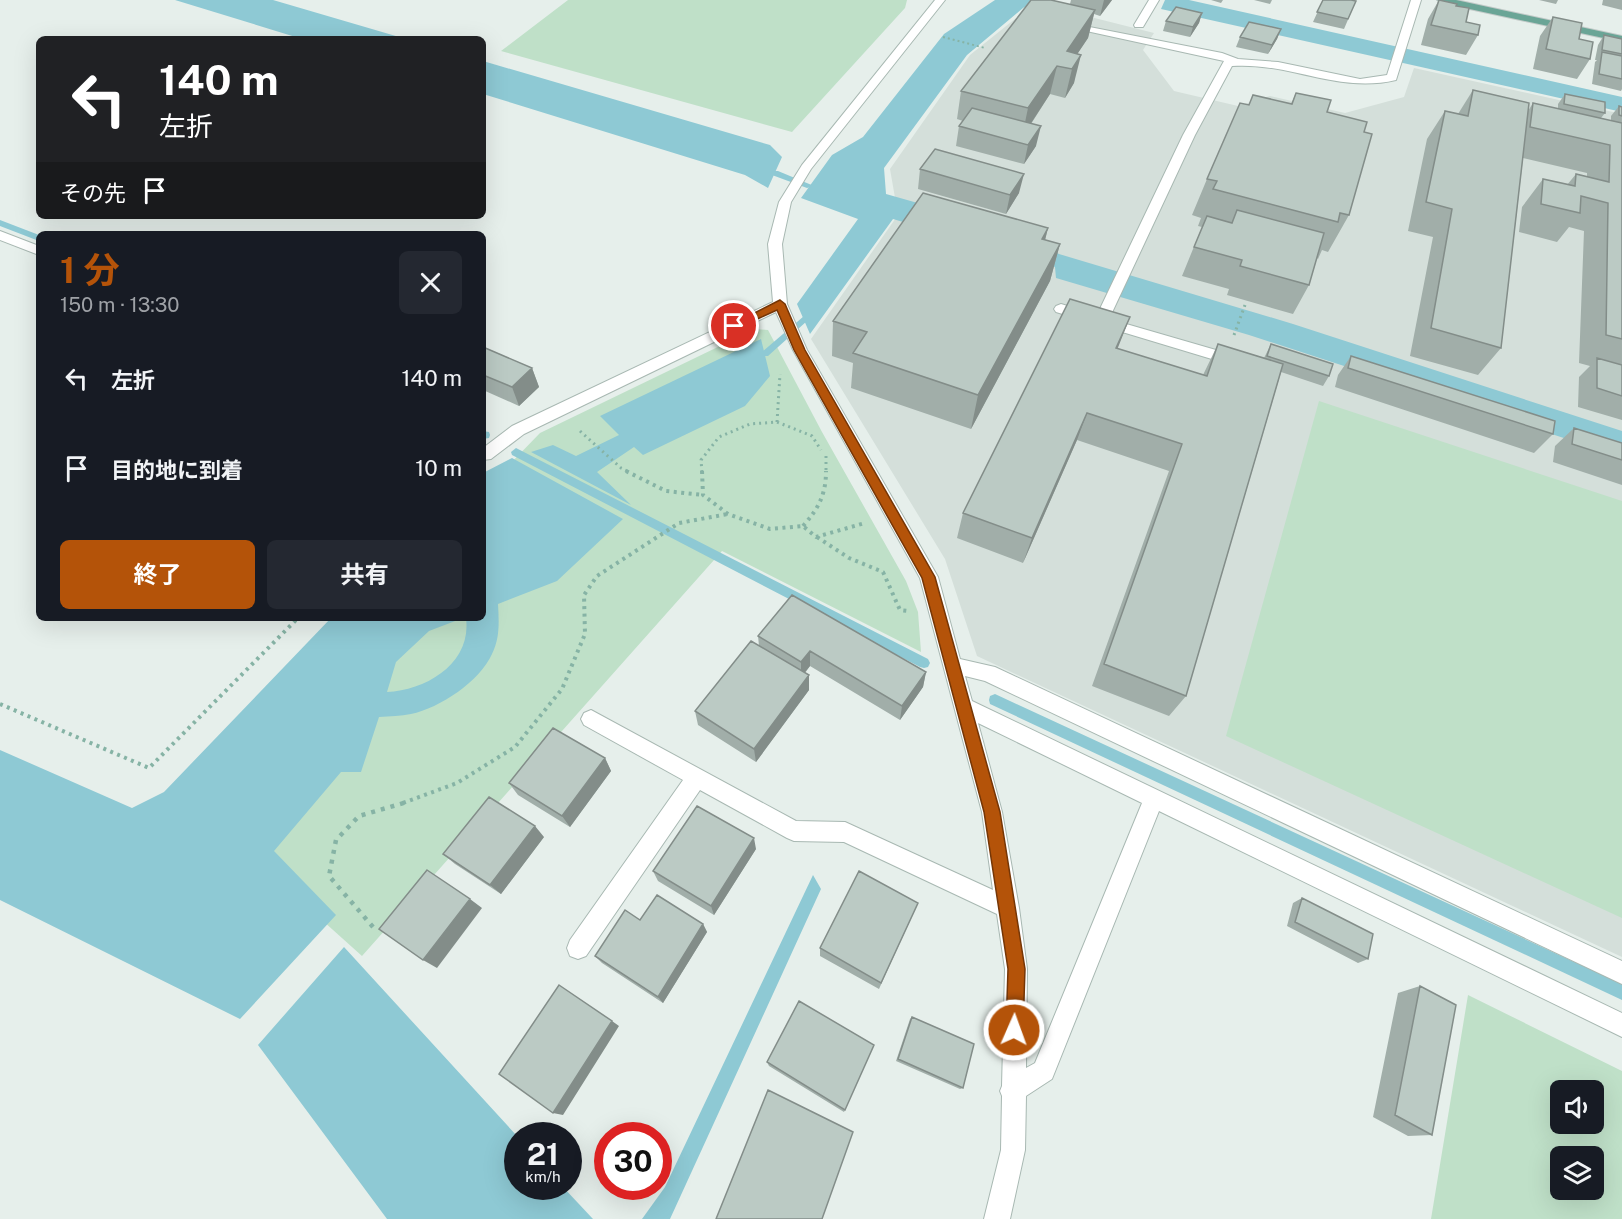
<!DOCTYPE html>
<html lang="ja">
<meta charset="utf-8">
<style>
body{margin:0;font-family:"Public Sans","Noto Sans JP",sans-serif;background:#242831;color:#f1f3f6;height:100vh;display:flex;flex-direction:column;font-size:22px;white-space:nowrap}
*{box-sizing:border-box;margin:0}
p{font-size:20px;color:#9ea1a6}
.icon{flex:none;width:33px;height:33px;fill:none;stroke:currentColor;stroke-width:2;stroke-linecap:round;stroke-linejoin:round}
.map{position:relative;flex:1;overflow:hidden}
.details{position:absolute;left:36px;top:231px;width:450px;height:390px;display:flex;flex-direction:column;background:#171b24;border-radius:9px;box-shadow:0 6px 24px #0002}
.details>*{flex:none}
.top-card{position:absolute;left:36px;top:36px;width:450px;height:183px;border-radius:9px;box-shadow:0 6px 24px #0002;background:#202124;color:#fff;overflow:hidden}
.tools{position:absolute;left:1550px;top:1080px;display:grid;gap:12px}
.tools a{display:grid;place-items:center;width:54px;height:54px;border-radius:9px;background:#171b24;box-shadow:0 6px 24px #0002;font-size:30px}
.speed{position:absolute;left:504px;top:1122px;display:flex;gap:12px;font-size:30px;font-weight:700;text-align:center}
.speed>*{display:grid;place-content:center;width:78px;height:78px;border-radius:50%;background:#171b24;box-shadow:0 6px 24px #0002;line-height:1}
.speed small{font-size:15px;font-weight:400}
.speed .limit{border:9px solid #d22;background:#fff;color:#111}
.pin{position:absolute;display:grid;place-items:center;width:51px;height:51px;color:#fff;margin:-26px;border:3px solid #fff;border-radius:50%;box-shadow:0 2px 6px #0007}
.me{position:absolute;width:66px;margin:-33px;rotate:2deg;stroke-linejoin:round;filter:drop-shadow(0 0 4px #0008)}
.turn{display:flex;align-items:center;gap:21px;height:126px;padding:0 24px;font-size:27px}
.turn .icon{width:78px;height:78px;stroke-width:2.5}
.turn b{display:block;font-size:42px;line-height:51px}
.then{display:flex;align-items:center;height:57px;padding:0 24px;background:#0003;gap:12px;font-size:22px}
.round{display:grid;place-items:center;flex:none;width:63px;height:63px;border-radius:9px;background:#242831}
.head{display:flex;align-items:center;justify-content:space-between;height:102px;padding:0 24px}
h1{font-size:36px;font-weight:700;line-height:45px;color:#b45309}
.action{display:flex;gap:12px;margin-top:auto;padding:12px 24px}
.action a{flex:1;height:69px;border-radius:9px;background:#b45309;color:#fff;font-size:24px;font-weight:700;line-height:69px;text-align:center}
.action a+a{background:#242831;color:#f1f3f6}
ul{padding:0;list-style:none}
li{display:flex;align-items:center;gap:18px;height:90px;padding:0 24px}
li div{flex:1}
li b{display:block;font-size:22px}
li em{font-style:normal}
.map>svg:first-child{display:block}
</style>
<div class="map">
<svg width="1622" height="1219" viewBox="0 0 1622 1219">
<rect width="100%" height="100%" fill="#e6efeb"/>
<path fill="#d4dfda" d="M1035 3 1154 33 1143 50 1174 91 1238 106 1270 96 1345 113 1404 97 1414 68 1622 114V957L977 656 945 559 811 339 898 215 890 169 970 55Z"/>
<path fill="#bfe0c8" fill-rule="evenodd" d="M568 0H907L905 8 792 132 501 51Z
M755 329 768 330 822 432 906 581 918 612 921 652 722 551 362 956 187 799 361 618H483V492L540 433Z
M1319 401 1622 501V918L1226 736Z
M1468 995 1622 1071V1219H1431ZM1560 1090H1593V1124H1560ZM1560 1156H1593V1190H1560Z"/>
<path fill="#8ec9d4" d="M175 0H273L406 39H302Z
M995 0H1037L1023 8 967 55 884 168 886 194 1023 233 1059 254 1293 324 1622 431V457L1249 335 1056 278 1055 267 893 219 810 334 797 304 858 219 801 198 832 155 863 137 944 34Z
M1165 0H1189L1622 97V112L1161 9Z
M483 61 770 145 782 157 768 188 745 175 483 94Z
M761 339 770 376 745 406 643 455 634 447 597 472 631 505 531 452 553 445 576 456 619 435 600 416Z
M512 458 623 519 557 581 498 604C499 622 500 638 492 654 480 681 440 708 411 714 401 716 390 716 379 717L361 772H341L274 851 336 915 240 1019 0 900V750L132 808 164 792 331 618H463L429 631 396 662 387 692C427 690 472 663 466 618H483V473Z
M813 875 821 889 670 1219H642L665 1187Z
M344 947 517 1136 518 1186 563 1187 593 1219H387L258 1045Z"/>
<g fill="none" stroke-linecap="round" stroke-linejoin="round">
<path fill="#8ec9d4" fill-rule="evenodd" d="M772 171H778L814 186 807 188 772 175Z
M0 220 39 235V241L0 226Z
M804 316 809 319 807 321 768 356H762V352Z
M483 431 489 432 490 435 489 438 483 439Z
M516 448 928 659 930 663 928 667 924 668 920 667 512 455 511 452Z
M995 694 1622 984V1000L990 704 989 700 990 696Z"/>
<defs>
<path id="minor" d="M935 0H945L811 169 791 202 782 244 787 304 807 350 938 577 960 659 995 667 1622 961V984L985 681 965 676 972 701 1622 1013V1037L1159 811 1052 1079 1026 1096 1025 1150 1010 1219H984L1001 1150 1002 1096 1000 1091 1002 1086 1005 969 997 914 844 842 794 841 787 838 700 790 586 956 578 959 570 956 567 948 570 940 683 780 584 725 581 719 584 713 591 710 796 821 845 822 993 890 982 812 920 578 793 350 776 312 524 434 491 459 483 460V448L512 426 773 302 768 244 779 202 802 165ZM978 723 1142 803 1035 1063 1026 1068 1027 969 1019 908 1002 812Z
M1149 0H1159L1143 27H1135L1134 25Z
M1411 0H1421L1396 80C1338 94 1290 62 1232 66L1195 135 1109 319 1240 357 1242 361 1240 365 1235 366 1056 312 1054 309 1056 306 1061 304 1097 315 1183 135 1224 61 1068 27 1063 24 1064 22 1222 53 1238 59 1278 62 1360 79 1387 75Z
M0 231 39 246V255L0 240Z"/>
<path id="major" d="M1437 0H1456L1622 36V42L1442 3Z"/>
</defs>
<use href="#minor" stroke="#a8b8b2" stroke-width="2"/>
<use href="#major" stroke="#c2cac8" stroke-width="2"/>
<path stroke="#86b3a5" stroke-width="2" stroke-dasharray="2 3" stroke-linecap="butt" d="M943 37 985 48"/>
<path stroke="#86b3a5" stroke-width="3" stroke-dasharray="2 4" stroke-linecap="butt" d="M1234 335 1245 305
M777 422 780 374
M580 431 621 468 629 472
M826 456V472
M702 472 701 460 719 437 750 424 777 422 812 436 821 450"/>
<path stroke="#86b3a5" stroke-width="4" stroke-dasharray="3 4.5" stroke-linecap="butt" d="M626 471 666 491 703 495
M702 471 703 495 728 514 770 529 803 526 816 537 865 523
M803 526C818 509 826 495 826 471
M817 537 849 558 883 572 900 610 908 611
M0 704 149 768 298 618
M403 803 457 783 515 747 562 689 585 634 584 595 597 576 679 523 728 514"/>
<path stroke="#86b3a5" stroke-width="4.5" stroke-dasharray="4 6" stroke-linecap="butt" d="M373 927 329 876 336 840 359 816 407 802"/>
<use href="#minor" fill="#fff" fill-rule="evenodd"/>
<use href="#major" fill="#6aa596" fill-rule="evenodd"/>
</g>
<path fill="#a1aea9" d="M1071 0H1112L1100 16 1094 14 1088 38 1077 54 1074 83 1065 98 1050 94 1031 124 1036 146 1024 164 956 146 959 126 963 121 957 119 961 91 1070 4Z
M1211 0H1223L1221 3Z
M1254 0H1272L1270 4Z
M1323 0 1356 1 1344 29 1313 22Z
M1439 0 1456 6 1466 22 1478 35 1466 55 1421 45 1428 19Z
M1539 0H1558L1556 4Z
M1603 0H1622V10L1602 5Z
M1202 13 1199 23 1190 37 1163 31 1166 21Z
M1553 17 1579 39 1590 59 1577 79 1533 69 1540 36Z
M1281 29 1277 39 1268 54 1236 47 1240 37Z
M1604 35 1622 39V89L1621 91 1592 84 1595 62 1597 60H1595L1598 45Z
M1473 90 1528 111 1533 103 1558 109V104L1565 94 1605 113 1601 118 1611 121V116L1619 106 1622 107V420L1578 407 1579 377 1590 366 1579 363 1584 231 1569 227 1557 242 1519 232 1522 207 1543 179 1567 185 1576 174 1587 177V173L1523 158 1501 348 1478 375 1410 356 1433 237 1408 231 1427 139 1445 111 1458 114Z
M1296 93 1327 112 1364 132 1349 215 1328 252 1322 250 1318 259 1317 258 1309 285 1293 314 1227 295 1229 289 1182 276 1202 227 1198 226 1201 218 1192 215 1207 179 1249 105 1291 104Z
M920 169 1019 193 1006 214 918 189Z
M1048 228 1045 240 1060 244 1050 281 971 429 851 388 853 363 832 356 833 321Z
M1218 344 1264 358 1271 344 1329 376 1323 386 1281 372 1186 696 1169 716 1092 686 1169 471 1077 440 1023 563 957 538 963 513 1118 349 1203 375Z
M483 347 532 368 539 387 519 406 483 390Z
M1351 356 1553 434 1534 453 1335 387 1338 375Z
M1574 428 1622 443V485L1553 462 1555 446Z
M758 636 926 672 923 687 900 720 810 666 805 673 809 675V690L756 762 698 725 695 711 759 646Z
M605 758 611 771 570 827 518 795 509 783Z
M544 837 501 894 455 864 443 854Z
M756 849 714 915 658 881 653 871Z
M1302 898 1368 959 1358 963 1287 926 1293 903Z
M914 912 879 989 820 956V948Z
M640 920 703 924 707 932 663 1003 602 963 595 956Z
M1420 986 1432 1135 1408 1136 1373 1117 1398 993Z
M912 1017 963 1088 960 1089 896 1061 910 1019Z
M767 1062 845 1110 844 1112 769 1066Z"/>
<path fill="#838d89" d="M1104 0H1112L1100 16Z
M1095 10 1088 38 1068 68 1067 51Z
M1202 13 1199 23 1190 37 1193 27Z
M1281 29 1277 39 1268 54 1272 45Z
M1081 55 1074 83 1065 98 1072 69Z
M1057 66 1050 94 1022 137 1028 108Z
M1041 126 1036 146 1024 164 1028 145Z
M1024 174 1019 193 1006 214 1010 195Z
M1048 228 1039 264 1042 239Z
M1060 244 1050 281 971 429 978 395Z
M1130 317 1119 345 1106 376 1116 348Z
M532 368 539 387 519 406 512 387Z
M1087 413 1077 440 1023 563 1032 538Z
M810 651V666L801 677V662Z
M926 672 923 687 900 720 902 706Z
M809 675V690L756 762 754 749Z
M605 758 611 771 570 827 562 816Z
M535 826 544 837 501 894 490 885Z
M754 838 756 849 714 915 711 906Z
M470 899 482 908 437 968 423 960Z
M703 924 707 932 663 1003 658 997Z
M612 1021 619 1026 563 1115 553 1113Z"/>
<path fill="#bbcac4" stroke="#838d89" stroke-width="1.5" d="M1031 0H1051L1095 10 1067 51 1081 55 1072 69 1057 66 1028 108 961 91Z
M1323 0H1351L1356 1 1348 19 1317 12Z
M1439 0 1457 4 1456 6 1469 8 1466 22 1480 25 1478 35 1431 25Z
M1176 7 1202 13 1193 27 1166 21Z
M1553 17 1582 23 1579 39 1593 42 1590 59 1546 49Z
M1249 22 1281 29 1272 45 1240 37Z
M1604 35 1622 39V54L1602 50Z
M1602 52 1622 56V79L1599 74Z
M1473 90 1529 103 1501 348 1431 328 1452 209 1426 202 1445 111 1468 116Z
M1296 93 1331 100 1327 112 1367 122 1364 132 1372 134 1349 215 1340 213 1338 222 1213 189 1217 181 1207 179 1240 103 1249 105 1253 95 1292 104Z
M1565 94 1605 102V113L1564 104Z
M1533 103 1622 123V339L1606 335 1608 203 1581 196 1580 213 1541 204 1543 179 1575 186 1576 174 1609 182 1610 145 1530 127Z
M1619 106 1622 107V116L1619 115Z
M972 108 1041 126 1028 145 959 126Z
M935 149 1024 174 1010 195 920 169Z
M923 193 1048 228 1042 239 1060 244 978 395 853 353 867 332 833 321Z
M1237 210 1324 233 1309 285 1240 266 1242 260 1194 247 1207 216 1232 223Z
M1070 299 1130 317 1116 348 1207 376 1218 344 1283 364 1186 696 1104 664 1182 444 1087 413 1032 538 963 513Z
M1271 344 1333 364 1329 376 1267 356Z
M483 347 532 368 512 387 483 375Z
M1351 356 1555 421 1553 434 1348 368Z
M1597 358 1622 365V396L1597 388Z
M1574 428 1622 443V460L1572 444Z
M792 595 926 672 902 706 810 651 801 662 758 636Z
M751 641 809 675 754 749 695 711Z
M553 728 605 758 562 816 509 783Z
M489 797 535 826 490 885 443 854Z
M697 806 754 838 711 906 653 871Z
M427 870 470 899 423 960 379 929Z
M859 871 918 903 881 983 820 948Z
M657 895 703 924 658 997 595 956 625 910 640 920Z
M1302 898 1373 934 1368 959 1295 922Z
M559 985 612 1021 553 1113 499 1074Z
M1420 986 1456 1005 1432 1135 1395 1115Z
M799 1001 874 1045 845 1110 767 1062Z
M912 1017 974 1044 963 1088 898 1059Z
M768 1090 853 1132 822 1219H716Z"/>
<path fill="#b45309" stroke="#753606" stroke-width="1.5" d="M780 300 785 304 805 350 935 577 1000 812 1025 969 1023 1030 1021 1036 1014 1039 1008 1036 1006 1030 1008 969 984 812 922 578 794 350 777 310 738 328H731L729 326Z"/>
</svg>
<div class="tools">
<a><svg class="icon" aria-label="sound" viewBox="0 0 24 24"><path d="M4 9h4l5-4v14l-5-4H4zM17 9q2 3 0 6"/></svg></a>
<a><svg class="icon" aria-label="layers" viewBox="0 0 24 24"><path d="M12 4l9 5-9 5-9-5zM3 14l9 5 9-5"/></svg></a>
</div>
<div class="speed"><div>21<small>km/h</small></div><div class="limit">30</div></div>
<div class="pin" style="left:734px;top:326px;background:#d93025"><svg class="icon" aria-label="arrive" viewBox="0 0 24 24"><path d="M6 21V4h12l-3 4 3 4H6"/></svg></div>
<svg class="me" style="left:1014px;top:1030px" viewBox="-20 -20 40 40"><circle r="17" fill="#b45309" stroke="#fff" stroke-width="3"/><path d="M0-11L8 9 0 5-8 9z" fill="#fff"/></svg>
<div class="top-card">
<div class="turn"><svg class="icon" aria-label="left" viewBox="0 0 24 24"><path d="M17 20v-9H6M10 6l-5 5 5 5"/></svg><div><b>140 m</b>左折</div></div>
<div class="then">その先<svg class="icon" aria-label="arrive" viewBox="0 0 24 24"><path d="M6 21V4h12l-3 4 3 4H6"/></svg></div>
</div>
<section class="details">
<div class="head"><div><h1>1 分</h1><p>150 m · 13:30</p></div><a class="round"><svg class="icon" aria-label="close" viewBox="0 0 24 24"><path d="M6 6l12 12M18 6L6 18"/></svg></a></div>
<ul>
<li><svg class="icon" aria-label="left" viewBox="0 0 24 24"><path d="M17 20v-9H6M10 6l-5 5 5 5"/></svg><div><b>左折</b></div><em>140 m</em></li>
<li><svg class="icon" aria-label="arrive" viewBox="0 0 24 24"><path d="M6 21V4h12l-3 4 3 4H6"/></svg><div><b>目的地に到着</b></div><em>10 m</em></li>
</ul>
<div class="action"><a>終了</a><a>共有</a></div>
</section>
</div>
